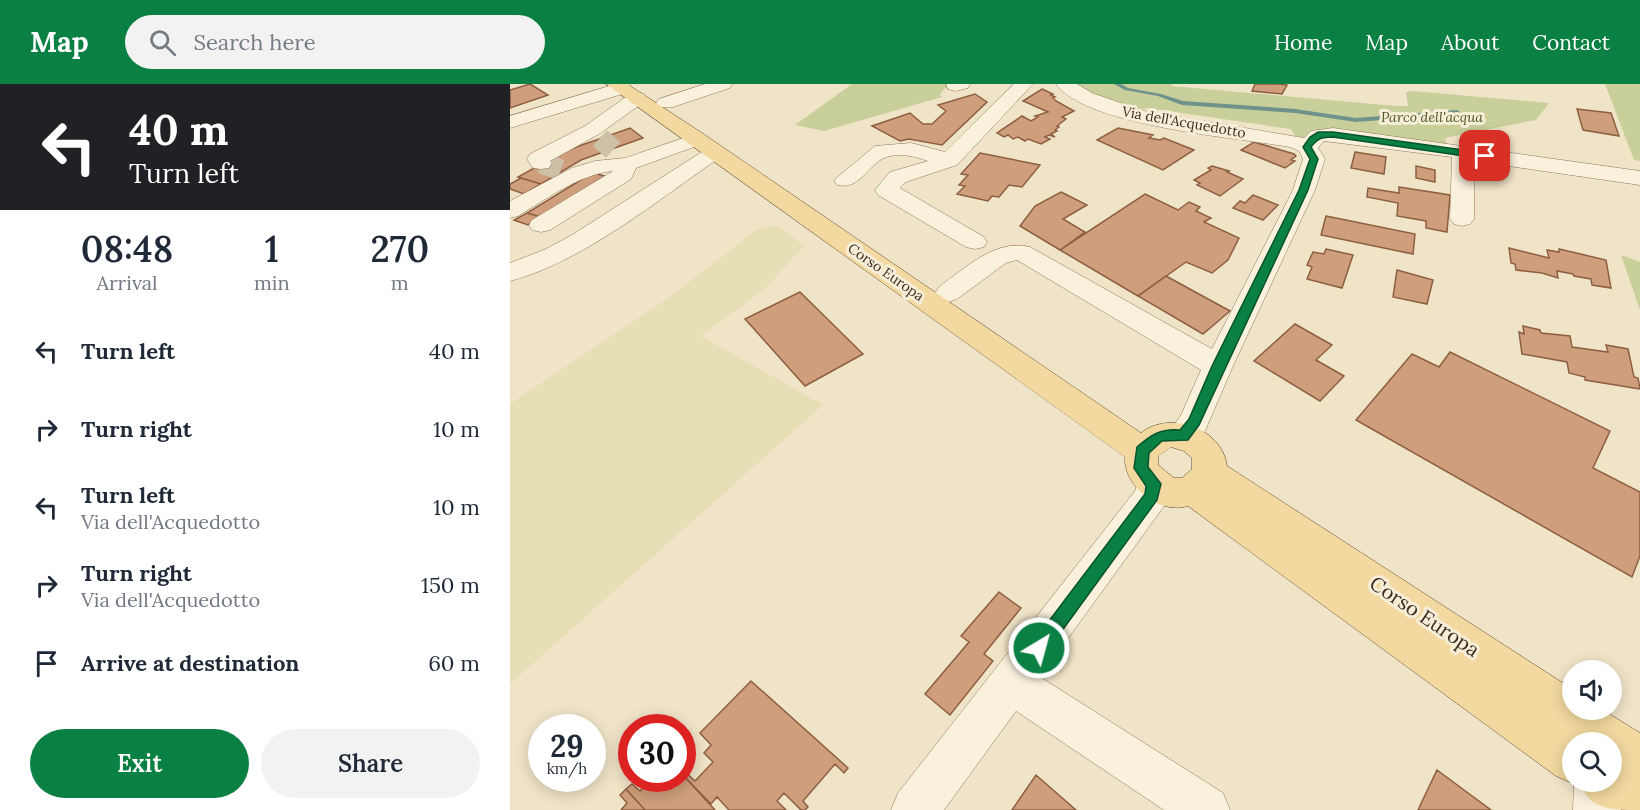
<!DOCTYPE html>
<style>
body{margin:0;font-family:Lora,serif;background:#f2f2f3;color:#1f2937;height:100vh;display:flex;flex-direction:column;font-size:22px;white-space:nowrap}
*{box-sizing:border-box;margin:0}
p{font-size:20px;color:#747a83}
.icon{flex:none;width:33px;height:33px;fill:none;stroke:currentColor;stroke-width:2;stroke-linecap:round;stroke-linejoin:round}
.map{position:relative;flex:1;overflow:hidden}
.drawer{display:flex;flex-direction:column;background:#fff;width:510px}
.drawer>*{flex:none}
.banner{background:#202124;color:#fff;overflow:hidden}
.controls{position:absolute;left:1052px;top:576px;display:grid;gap:12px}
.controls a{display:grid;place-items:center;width:60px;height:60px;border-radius:50%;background:#fff;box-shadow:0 3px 15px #0003;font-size:30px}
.speed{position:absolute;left:18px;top:630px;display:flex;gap:12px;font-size:30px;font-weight:700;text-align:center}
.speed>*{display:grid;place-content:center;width:78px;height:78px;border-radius:50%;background:#fff;box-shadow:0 3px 15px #0003;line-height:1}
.speed small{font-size:15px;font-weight:400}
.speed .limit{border:9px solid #d22;background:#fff;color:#111}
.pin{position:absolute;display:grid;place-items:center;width:51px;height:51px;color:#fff;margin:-26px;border-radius:12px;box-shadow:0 3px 9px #0006}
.me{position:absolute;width:66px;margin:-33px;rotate:37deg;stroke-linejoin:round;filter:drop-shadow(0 0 4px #0008)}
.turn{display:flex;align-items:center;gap:21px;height:126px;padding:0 30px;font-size:27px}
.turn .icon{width:78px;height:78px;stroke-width:2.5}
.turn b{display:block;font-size:42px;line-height:51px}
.eta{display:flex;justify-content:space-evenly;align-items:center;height:102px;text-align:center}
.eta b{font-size:36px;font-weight:600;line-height:42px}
.button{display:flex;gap:12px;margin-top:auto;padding:12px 30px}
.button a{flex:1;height:69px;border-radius:36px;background:#0b8043;color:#fff;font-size:24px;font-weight:600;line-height:69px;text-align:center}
.button a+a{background:#f2f2f3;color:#1f2937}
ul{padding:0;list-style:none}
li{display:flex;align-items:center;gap:18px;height:78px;padding:0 30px}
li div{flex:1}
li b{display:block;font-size:22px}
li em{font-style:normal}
header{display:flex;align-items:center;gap:36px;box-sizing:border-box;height:84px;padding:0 30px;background:#0b8043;color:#fff}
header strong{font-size:28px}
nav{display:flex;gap:33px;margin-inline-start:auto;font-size:21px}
.search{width:420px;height:54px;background:#f2f2f3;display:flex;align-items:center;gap:15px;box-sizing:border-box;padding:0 21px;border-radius:33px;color:#747a83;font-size:22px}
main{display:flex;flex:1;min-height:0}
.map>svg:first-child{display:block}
</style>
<header>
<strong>Map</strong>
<div class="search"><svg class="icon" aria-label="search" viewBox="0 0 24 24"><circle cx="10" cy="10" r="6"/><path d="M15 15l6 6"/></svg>Search here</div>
<nav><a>Home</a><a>Map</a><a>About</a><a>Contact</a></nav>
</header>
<main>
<section class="drawer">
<div class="banner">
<div class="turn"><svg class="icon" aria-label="left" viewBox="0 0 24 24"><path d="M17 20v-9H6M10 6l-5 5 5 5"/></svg><div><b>40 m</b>Turn left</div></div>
</div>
<div class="eta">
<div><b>08:48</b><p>Arrival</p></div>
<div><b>1</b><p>min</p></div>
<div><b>270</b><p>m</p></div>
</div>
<ul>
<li><svg class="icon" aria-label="left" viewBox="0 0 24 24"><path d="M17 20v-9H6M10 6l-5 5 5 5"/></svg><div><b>Turn left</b></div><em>40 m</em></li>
<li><svg class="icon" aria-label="right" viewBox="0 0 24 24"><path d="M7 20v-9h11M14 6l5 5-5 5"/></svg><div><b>Turn right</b></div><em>10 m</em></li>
<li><svg class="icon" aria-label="left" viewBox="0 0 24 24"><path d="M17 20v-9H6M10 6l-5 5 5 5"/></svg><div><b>Turn left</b><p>Via dell'Acquedotto</p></div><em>10 m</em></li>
<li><svg class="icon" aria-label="right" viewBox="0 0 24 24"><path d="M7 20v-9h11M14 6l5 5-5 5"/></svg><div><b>Turn right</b><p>Via dell'Acquedotto</p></div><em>150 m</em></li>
<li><svg class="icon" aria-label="arrive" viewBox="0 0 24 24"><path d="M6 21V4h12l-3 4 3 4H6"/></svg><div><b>Arrive at destination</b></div><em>60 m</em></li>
</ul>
<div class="button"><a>Exit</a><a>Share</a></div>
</section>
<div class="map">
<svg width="1130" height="726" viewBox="0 0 1130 726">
<rect width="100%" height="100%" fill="#f0e4c8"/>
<path fill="#e6deb5" d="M267 141 294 162 255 205 191 252 313 321 0 600V320L160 213 246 146Z"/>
<path fill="#c9cf9b" d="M342 0H439L430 10 432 13 314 47 285 41Z
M565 0H662V2L886 22H898L896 8 903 7 1039 19 1026 36 935 54 937 61 797 54 785 52 781 45 637 24C611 34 586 14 565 0Z
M1095 0H1130V77L1124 76Z
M1111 171 1130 178V226Z"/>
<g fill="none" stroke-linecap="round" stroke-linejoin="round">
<path fill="#6f938a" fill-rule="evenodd" d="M604 0H611L618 4 651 10 673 17 785 25 846 34 947 26 950 28 947 30 846 38 785 29 672 21 648 12 615 6Z"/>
</g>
<path fill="#cf9f7d" stroke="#8d5f41" stroke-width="1.5" d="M20 0 38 11 0 24V6Z
M745 0H768L777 1 772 10 742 7Z
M532 5 543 10 541 11 545 13 543 14 546 17 564 27 552 33 556 35 547 42 549 43 545 46 547 47 541 50 545 53 539 51 535 53 540 55 531 60 518 55 515 57 508 53 503 55 498 51 494 53 487 49 512 32 521 37 528 33 525 32 538 28 513 17Z
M465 10 477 18 432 61 399 55 390 57 362 42 400 29 413 40H422L436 27 428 21Z
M1067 25 1101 29 1109 52 1073 46Z
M120 44 133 54 71 76 31 100 8 93 55 67Z
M608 44 643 51 639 54 650 56 654 54 684 66 653 86 587 56Z
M744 58 784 70 786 72 781 76 785 77 775 84 731 66Z
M845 68 876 73 874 90 841 84Z
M470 69 530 81 512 103 499 101 489 113 482 112 478 117 447 110 455 102 449 101 458 91 451 90Z
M702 82 719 87 717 88 733 95 710 112 687 101 690 99 684 96 701 86 698 84Z
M906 82 925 86V98L906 94Z
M82 89 95 92 31 133 17 129Z
M11 94 31 100 14 110 0 105V100Z
M889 103 940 111 937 148 916 144V137L887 132 888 119 857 113 858 104 889 109Z
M551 108 577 121 553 135 575 148 550 166 510 142 525 122Z
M635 110 668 126 679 118 690 123 686 127 701 134 694 138 729 154 718 176 702 189 676 178 628 212 550 166Z
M743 111 768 121 753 136 723 124 730 117 735 119Z
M17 129 31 133 18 141 4 136Z
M816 132 905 150 903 170 811 151Z
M999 164 1039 174 1037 166 1049 168V165L1096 176 1101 204 1082 201 1081 195 1064 192 1063 190 1047 187 1048 194 1032 189 1006 186 1005 180 1001 179Z
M816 165 843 171 832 204 797 195 802 183 797 181 803 168 814 170Z
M887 186 923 196 917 220 883 213Z
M656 192 720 227 693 250 628 212Z
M290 208 353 270 295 302 235 235Z
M785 240 822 261 806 276 834 292 810 317 744 277Z
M1013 242 1030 246 1031 249 1060 252 1062 263 1098 268 1096 261 1118 265 1124 293 1128 294 1130 305 1075 296V293L1059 289 1057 278 1012 270 1009 248 1014 250Z
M940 268 1100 347 1083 384 1130 408V472L1122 493 846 336 902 270 929 283Z
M489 508 511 524 474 570 483 577 440 631 415 610 459 558 451 552Z
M241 597 338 684 334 689 325 680 293 717 298 723 295 726H291L274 709 267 717 276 726H219L207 713 201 720 172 690V685L185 697 203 678 194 669 201 661 190 649Z
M927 686 981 726H908Z
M172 690 205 726H135L116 705 122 700 130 707 142 694H172Z
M526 691 566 726H502Z
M116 705 135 726H111L117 719 110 711Z"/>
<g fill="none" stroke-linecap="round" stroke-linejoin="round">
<path stroke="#ccc0a6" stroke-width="21" stroke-dasharray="21 10" stroke-linecap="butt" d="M90 54 103 66
M31 79 54 87"/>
<defs>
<path id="minor" d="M106 0H119L121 4 119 8 0 44V32Z
M195 0H222L220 4 163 23H149L146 19 149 15Z
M436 0H460L458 4 445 7 438 5Z
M504 0H523L447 81 396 98 390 104 474 153 477 158 474 163 465 165 456 163 368 111 365 106 380 88 418 77C406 73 393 69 380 72 359 76 352 107 327 101L324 96 365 62 401 59 435 68Z
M546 0H567L582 9 634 27 794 54 801 47 823 44 1130 87V101L964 77V135L960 140 952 142 944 140 940 135 942 73 814 57 808 64 815 75 805 106 723 282 695 347 685 361 673 365 661 361 657 352 671 331 691 286 507 176 496 179 447 215 438 218 429 215 425 209 429 203C454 185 486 154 520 163L702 265 783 106 793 75 789 67 780 63C730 54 575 42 546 0Z
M127 8 134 10 136 14 134 18 89 50 40 77 42 79 39 84 31 85 23 84 17 75 20 70 75 42 120 10Z
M188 49 195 51 198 55 195 59 126 84 121 95 40 146 31 148 22 146 19 141 22 136 103 87C68 91 38 114 8 132L0 134V117L62 84 85 77 115 74Z
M205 62 212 64 216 68 212 72C149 115 73 178 0 197V179L36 165 62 151 198 64Z
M644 386 656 390C662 402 660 410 654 422L530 593 713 709 720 726H654L506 627 434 726H381L388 709 625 407 632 390Z
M1101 681 1110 698 1111 726H1063L1064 698H1101Z"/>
<path id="major" d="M96 0H117L192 49 631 349C660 326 712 344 717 382L1062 605V626H1093L1130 649V726C1100 726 1080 726 1069 698H1101V658H1062V698H1065L1062 699 1046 692 678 422C649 431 613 402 615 373ZM661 363 674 367 682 374V385L672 394H664L648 381V372Z"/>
</defs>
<use href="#minor" stroke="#8d765c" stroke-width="1"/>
<use href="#major" stroke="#5b4430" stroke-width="1"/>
<use href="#minor" fill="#faf1dc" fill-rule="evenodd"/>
<use href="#major" fill="#f3d9a0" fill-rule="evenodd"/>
</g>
<path fill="#0b8043" stroke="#07532c" stroke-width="1.5" d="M808 48H823L975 69 979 72 975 75 823 53C812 53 808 54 801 63L808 75 798 106 689 341 678 356 652 357 639 369 638 383 651 400 647 416 535 570 529 572 523 570 521 564 523 558 635 410 636 402 624 384 627 363C641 351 651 344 670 346L679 335 702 282 789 106 800 75 793 63 800 53Z"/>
<g text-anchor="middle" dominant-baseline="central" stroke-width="6" stroke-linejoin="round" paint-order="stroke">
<g font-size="14" font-style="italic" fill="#4d5a26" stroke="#f7eed8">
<text x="922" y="33">Parco dell'acqua</text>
</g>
<g font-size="14" fill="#3d2e20" stroke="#f7eed8">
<text transform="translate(674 38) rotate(10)">Via dell'Acquedotto</text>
<text transform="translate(376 188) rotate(35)">Corso Europa</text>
</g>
<g font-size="20" fill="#3d2e20" stroke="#f7eed8">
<text transform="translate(915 532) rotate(34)">Corso Europa</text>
</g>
</g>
</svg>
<div class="controls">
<a><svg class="icon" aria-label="sound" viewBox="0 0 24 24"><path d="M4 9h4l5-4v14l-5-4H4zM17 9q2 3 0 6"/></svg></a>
<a><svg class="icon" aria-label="search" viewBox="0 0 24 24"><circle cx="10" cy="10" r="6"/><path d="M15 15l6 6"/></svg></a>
</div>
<div class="speed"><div>29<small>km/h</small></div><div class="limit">30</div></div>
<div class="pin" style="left:975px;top:72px;background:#d93025"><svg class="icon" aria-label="arrive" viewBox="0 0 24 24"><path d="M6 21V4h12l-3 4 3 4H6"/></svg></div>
<svg class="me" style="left:529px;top:564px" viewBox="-20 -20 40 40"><circle r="17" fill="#0b8043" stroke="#fff" stroke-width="3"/><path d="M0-11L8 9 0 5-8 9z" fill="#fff"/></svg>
</div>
</main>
